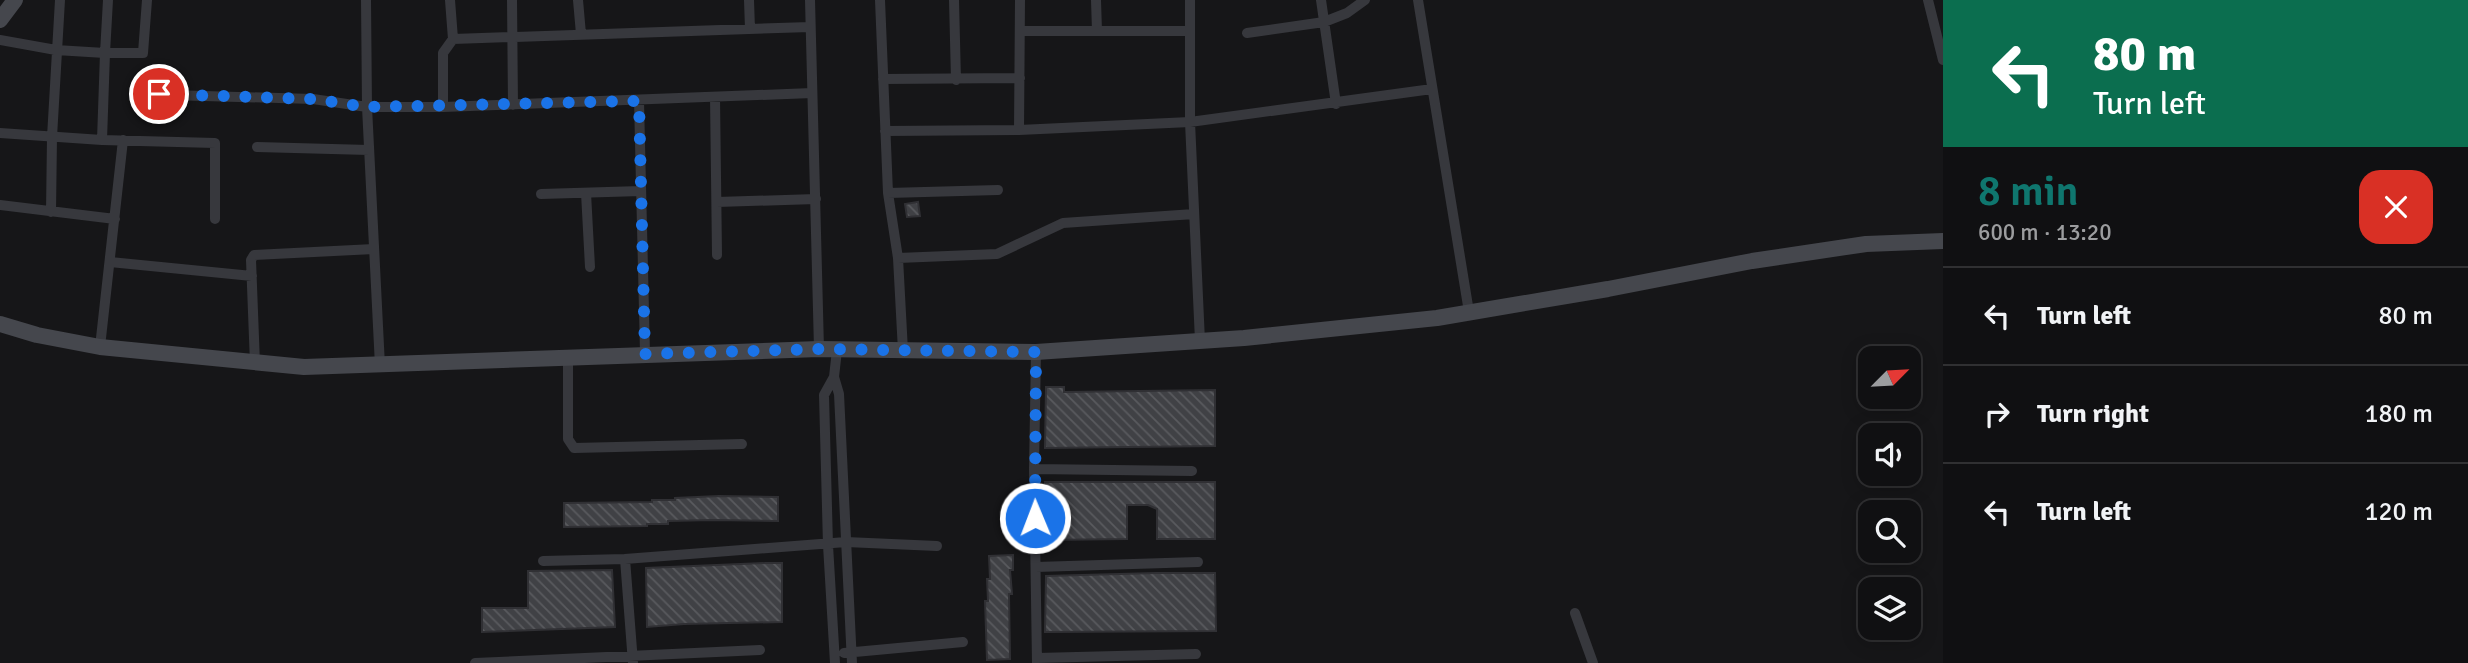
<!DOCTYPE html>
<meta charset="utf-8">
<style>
body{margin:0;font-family:Signika,sans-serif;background:#19191b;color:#f1f3f6;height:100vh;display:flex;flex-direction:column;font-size:26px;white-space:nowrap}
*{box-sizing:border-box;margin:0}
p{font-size:23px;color:#9c9d9f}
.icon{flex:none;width:38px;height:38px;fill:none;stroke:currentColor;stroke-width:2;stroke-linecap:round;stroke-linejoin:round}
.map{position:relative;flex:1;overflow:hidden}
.side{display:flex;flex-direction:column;background:#101012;width:525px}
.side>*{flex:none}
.top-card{background:#0b6e4f;color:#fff;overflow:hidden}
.needle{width:46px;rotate:66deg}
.tools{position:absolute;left:1858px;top:346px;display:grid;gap:14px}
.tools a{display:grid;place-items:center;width:63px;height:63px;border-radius:14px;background:#101012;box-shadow:0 4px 18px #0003,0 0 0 2px #303032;font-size:35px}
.pin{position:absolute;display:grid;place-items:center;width:60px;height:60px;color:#fff;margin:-30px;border:4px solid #fff;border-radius:50%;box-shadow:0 2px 7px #0007}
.me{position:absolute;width:77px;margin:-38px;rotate:359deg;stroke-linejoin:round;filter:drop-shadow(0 0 5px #0008)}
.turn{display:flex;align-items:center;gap:24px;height:147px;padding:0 35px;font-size:32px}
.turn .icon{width:91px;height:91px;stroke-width:2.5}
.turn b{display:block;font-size:49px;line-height:60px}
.round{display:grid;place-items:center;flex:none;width:74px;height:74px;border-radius:21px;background:#19191b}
.summary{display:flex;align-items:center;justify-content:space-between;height:119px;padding:0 35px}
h1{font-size:42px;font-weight:600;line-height:52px;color:#0f766e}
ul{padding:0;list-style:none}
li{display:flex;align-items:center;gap:21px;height:98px;padding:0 35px;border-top:2px solid #303032}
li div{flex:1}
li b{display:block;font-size:26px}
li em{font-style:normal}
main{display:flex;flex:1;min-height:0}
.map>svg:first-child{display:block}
</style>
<main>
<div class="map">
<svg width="1943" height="663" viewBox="0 0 1943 663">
<defs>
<pattern id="building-back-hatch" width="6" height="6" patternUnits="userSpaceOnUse" patternTransform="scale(1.75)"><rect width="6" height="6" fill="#404145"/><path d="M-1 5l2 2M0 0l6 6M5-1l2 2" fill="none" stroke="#595a5e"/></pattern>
</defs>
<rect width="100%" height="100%" fill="#161618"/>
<path fill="url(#building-back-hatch)" stroke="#303034" stroke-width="2" d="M918 202 920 216 907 217 905 204Z
M1046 387H1064V392L1215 390V446L1045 448Z
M1045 482H1215V539H1157V509L1148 505H1127V539L1045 540Z
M719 496 778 497V521L713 520 668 521V524H647V526L564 527V503L652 502V500H675V498Z
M1013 555V570H1010L1012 594H1009L1010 659 987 660 985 601H988L987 579H990L989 556Z
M766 563H782V622L684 624 647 627 646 568Z
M612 570 615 627 482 632V608H528V571Z
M1156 573H1215L1216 631 1045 632 1046 576Z"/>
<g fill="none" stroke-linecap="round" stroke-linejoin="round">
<path stroke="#37383d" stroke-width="10" d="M108 0 105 53H143L147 0
M366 0 367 107 380 366
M450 0 453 39
M512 0 513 105
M578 0 581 34
M749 0 750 29
M810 0 819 349
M880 0 888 193 898 258 903 351
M954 0 956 80
M1096 0 1097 31
M1190 0V122L1200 341
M1321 0 1336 104
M1418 0 1469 312
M1928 0 1943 60
M1022 31H1190
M1247 33 1324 22 1347 13 1365 0
M0 40 56 50 105 53 102 140 215 143V219
M883 79 1020 78
M134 94 313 99 367 107H443V53L453 39 810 27
M715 97 717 255
M639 101 645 353
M443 107 812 93
M1019 130 1020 0
M885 131 1019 130 1190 122 1432 89
M0 133 102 140
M257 147 369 150
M586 193 590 267
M888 193 998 190
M541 194 641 191
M717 202 816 199
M0 205 115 219
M51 212 52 137 60 0
M898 258 997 254 1063 223 1194 214
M110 262 252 276
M100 347 123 140
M1036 352 1034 469 1037 663
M568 357V439L574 448 742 444
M255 364 251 260 254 255 374 249
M834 377 837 350
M1034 469 1192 471
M625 559 633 663
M543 561 625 559 846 542 937 546
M1036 567 1198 562
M1575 613 1593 663
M844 653 963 642
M1037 658 1196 654
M475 663 760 650
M835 663 828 545 824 395 834 377 839 394 852 663"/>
<path stroke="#45474d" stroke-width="16" d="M0 20 15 0
M0 324 37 335 100 347 304 367 819 349 1036 352 1244 338 1437 318 1608 289 1752 261 1866 244 1943 241"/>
</g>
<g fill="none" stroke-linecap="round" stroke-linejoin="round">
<path stroke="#1a73e8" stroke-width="12" stroke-dasharray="0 21.6" d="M159 94 313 99 367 107 639 101 645 354 819 349 1036 352 1035 518"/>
</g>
</svg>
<div class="tools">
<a><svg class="needle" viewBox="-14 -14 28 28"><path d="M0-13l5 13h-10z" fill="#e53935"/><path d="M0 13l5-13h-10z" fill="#9c9d9f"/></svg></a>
<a><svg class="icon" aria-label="sound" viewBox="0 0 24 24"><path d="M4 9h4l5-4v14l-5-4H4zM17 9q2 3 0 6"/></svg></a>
<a><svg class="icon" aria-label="search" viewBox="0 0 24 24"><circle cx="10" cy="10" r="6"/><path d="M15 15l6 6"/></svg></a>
<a><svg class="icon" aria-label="layers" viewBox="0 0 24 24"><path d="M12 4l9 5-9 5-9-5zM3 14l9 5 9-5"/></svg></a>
</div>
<div class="pin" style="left:159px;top:94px;background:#d93025"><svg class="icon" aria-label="arrive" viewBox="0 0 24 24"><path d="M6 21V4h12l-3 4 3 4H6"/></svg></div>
<svg class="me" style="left:1035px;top:518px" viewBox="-20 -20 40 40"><circle r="17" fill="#1a73e8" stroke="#fff" stroke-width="3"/><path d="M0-11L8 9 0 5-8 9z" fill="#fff"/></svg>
</div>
<section class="side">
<div class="top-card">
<div class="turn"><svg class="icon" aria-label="left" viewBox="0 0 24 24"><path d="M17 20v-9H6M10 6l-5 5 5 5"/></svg><div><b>80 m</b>Turn left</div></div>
</div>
<div class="summary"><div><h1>8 min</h1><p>600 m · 13:20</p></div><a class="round" style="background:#d93025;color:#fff"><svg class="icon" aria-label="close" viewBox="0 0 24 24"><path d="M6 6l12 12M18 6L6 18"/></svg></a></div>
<ul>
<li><svg class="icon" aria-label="left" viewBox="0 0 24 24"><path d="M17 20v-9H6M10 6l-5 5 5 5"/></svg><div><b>Turn left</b></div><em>80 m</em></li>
<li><svg class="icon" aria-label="right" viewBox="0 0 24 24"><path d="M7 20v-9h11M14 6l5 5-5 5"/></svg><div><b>Turn right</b></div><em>180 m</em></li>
<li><svg class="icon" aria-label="left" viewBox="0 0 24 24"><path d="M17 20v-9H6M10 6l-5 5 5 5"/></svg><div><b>Turn left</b></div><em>120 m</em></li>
</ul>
</section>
</main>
